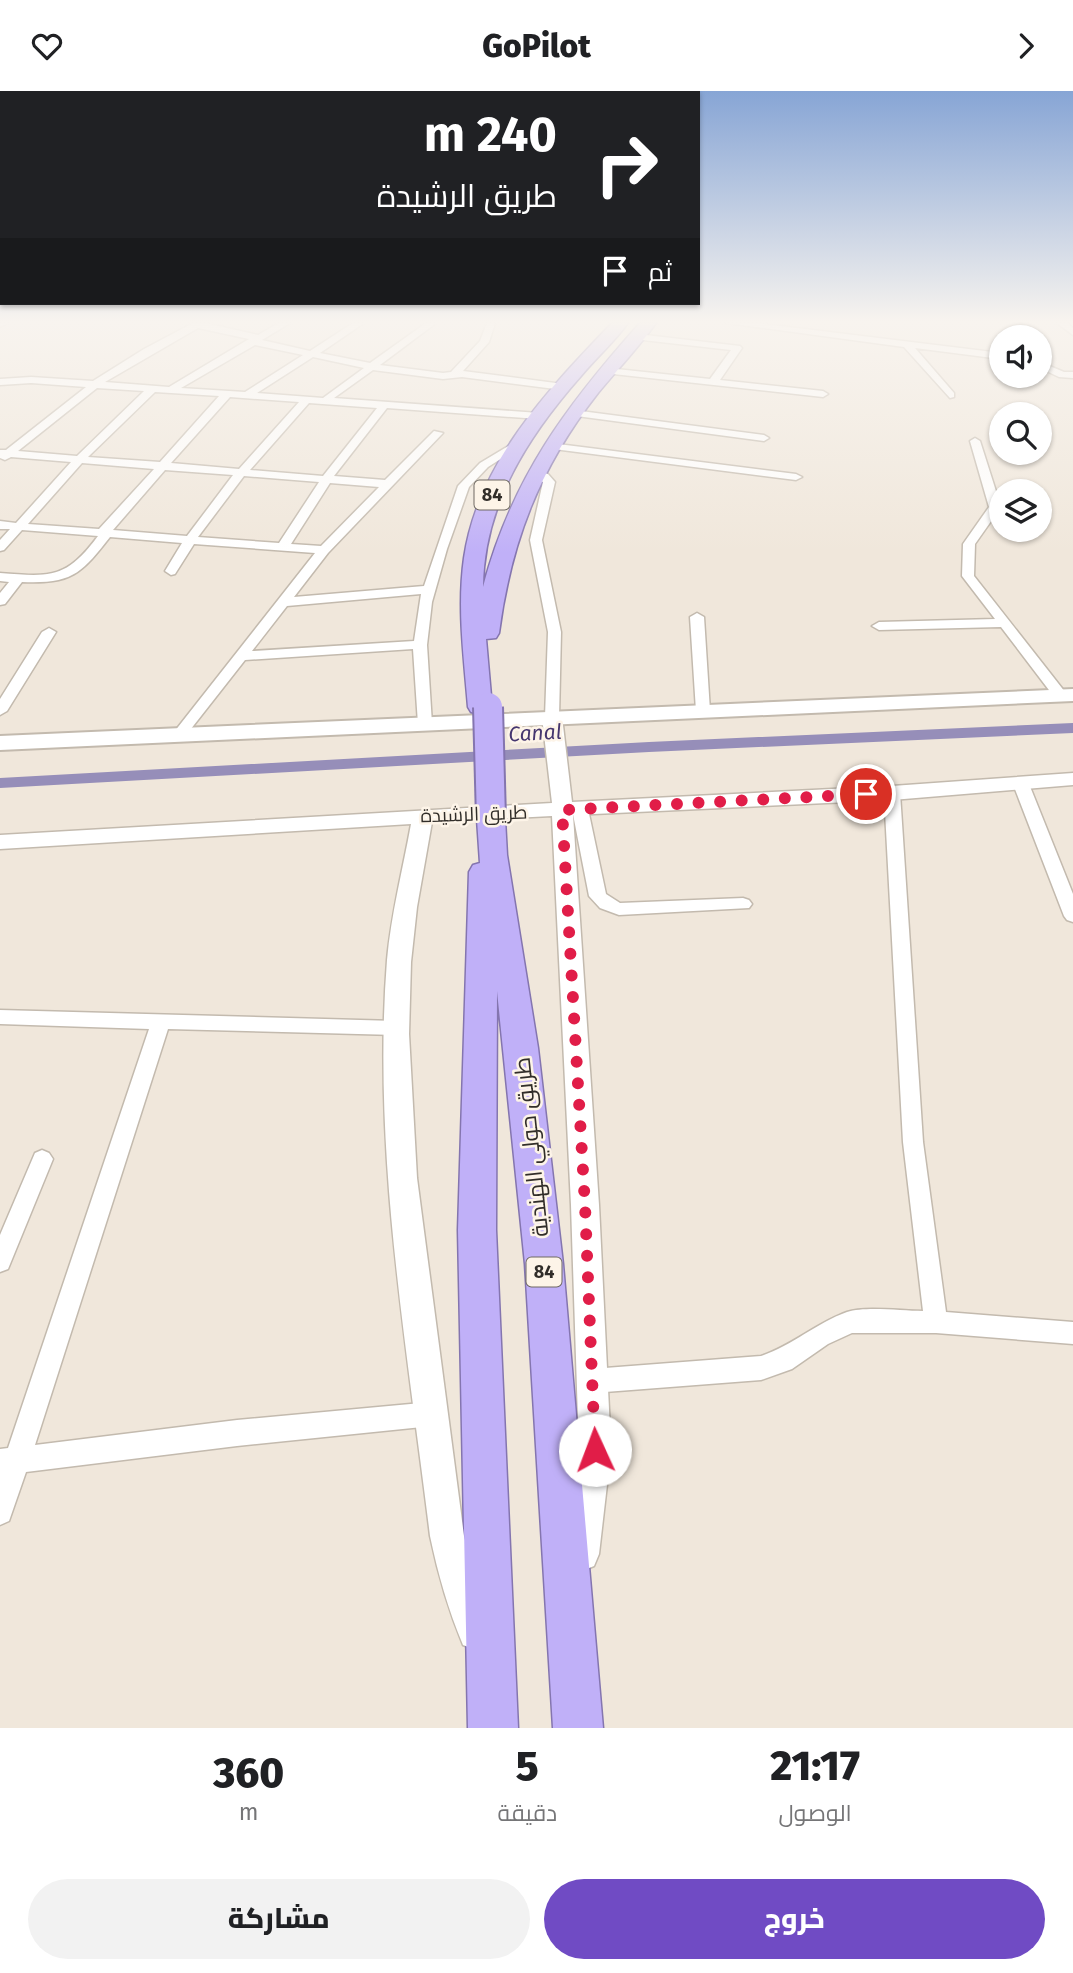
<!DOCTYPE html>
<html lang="ar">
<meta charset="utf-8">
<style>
body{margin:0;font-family:"Fira Sans",Cairo,sans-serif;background:#f2f2f2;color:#202124;direction:rtl;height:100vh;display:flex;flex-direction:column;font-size:26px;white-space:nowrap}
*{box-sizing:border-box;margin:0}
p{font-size:23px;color:#757577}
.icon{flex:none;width:38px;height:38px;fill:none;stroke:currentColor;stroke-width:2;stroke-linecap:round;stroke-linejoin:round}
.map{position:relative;height:1637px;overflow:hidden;direction:ltr}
.side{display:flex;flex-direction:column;background:#fff;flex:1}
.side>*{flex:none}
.hud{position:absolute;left:0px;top:0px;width:700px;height:214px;box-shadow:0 2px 5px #0004;direction:rtl;background:#202124;color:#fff;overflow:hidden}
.buttons{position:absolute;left:989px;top:234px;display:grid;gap:14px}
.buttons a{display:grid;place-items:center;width:63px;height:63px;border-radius:50%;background:#fff;box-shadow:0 2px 5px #0004;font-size:35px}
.pin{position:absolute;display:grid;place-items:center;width:60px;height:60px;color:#fff;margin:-30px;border:4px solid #fff;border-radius:50%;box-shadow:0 2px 7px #0007}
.me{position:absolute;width:77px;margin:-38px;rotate:358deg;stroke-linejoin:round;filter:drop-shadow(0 0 5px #0008)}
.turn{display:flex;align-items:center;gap:24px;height:147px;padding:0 28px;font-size:32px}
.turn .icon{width:91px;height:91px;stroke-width:2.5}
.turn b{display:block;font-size:49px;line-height:60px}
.then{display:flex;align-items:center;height:66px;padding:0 28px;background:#0003;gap:14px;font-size:26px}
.eta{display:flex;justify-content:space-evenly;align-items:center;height:119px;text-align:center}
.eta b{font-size:42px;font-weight:800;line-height:49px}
.primary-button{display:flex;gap:14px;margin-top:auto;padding:14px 28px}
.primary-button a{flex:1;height:80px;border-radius:42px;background:#704bc4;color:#fff;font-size:28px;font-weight:800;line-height:80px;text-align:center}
.primary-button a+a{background:#f2f2f2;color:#202124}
header{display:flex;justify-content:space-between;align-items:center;height:91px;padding:0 28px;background:#fff;font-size:32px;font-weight:800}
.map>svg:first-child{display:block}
</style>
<header><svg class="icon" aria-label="forward" viewBox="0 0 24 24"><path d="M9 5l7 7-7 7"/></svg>GoPilot<svg class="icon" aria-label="heart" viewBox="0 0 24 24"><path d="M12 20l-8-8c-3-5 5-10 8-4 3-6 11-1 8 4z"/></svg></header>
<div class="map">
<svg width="1073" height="1637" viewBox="0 0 1073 1637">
<rect width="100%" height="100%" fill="#f0e7db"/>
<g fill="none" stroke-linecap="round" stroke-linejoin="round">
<path fill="#968eb9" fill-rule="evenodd" d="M1073 632V642L649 661 0 697V687L649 651Z"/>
<defs>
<path id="minor" d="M0 232H8L0 236Z
M193 232H205L258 244 279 232H290L262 249 310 260 353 232H364L320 262 370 272 426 232H436L380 274 443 282 451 281 480 250 487 232H495L489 251 463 280 563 293 568 296 563 299 462 286 443 288 373 279 334 307 539 322 544 325 539 328 387 317 334 385 385 389 434 340 443 342 328 462 294 506 424 495 458 395 480 372 515 351 524 353 488 376 469 396 447 458 432 511 427 554 432 633 430 636H420L418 633 413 558 245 569 183 648H173L171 645 315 462 194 453 175 483 171 484 165 480 182 452 110 446C81 483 72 493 22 491L5 513 0 514V502L9 491 0 490V482C51 486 66 488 98 445L22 439 4 459 0 460V449L10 438H0V430L16 432 71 371 11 366 5 369 0 367V359H6L86 296 31 292 0 294V288L31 286 93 290 144 258ZM198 237 249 248 169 296 105 291ZM255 254 303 264 245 301 181 297ZM313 266 364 277 323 307 257 302ZM97 297 144 300 77 365 18 360ZM155 301 219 305 160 371 88 366ZM230 306 299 311 239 378 171 372ZM309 312 377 317 323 385 250 379ZM82 372 154 378 99 438 28 433ZM165 379 233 384 187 445 113 439ZM244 385 319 391 279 452 198 446ZM330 392 379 396 321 455 291 453ZM421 503 414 550 252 560 287 515Z
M726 232H756L1001 262V268L915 257 954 302V306L950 307 904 256Z
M1057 232H1067L1073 237V244Z
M637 243 740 255 742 257 720 289 823 300 828 303 823 306 604 282 602 280 607 277 710 288 731 259 634 248 632 246Z
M1040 271 1064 281H1073V287L1059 286 1040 277Z
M573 319 764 344 769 347 764 350 569 324 568 322Z
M975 347 980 350 1001 416 975 453 974 485 1065 601 1067 604 1065 607H1055L1001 536 879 539 872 535 879 531 995 528 962 485 963 453 989 416 970 350Z
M550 352 796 383 802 386 796 389 546 357 545 355Z
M534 379 548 383 555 391 542 449 561 541 559 626 552 630 545 626 548 541 530 449 543 391 530 384V380Z
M697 522 704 526 710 620 703 624 696 620 690 526Z
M49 537 56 541 7 620 0 624V608L42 541Z
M1021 688 1029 693 1073 803V831L1067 829 1064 825 1013 693Z
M892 697 900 702 923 1051 946 1221 1073 1231V1253L936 1242H852L828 1253 792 1278 761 1289 592 1302 583 1298 580 1290 583 1282 592 1278 761 1265C792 1255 816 1232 847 1221 866 1215 902 1220 923 1220L903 1051 884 702Z
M580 713 588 718 606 803 620 812 743 807 749 809 752 813 749 817 619 824 600 817 589 805 572 718Z
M0 919 396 930 403 932 406 937 403 942 396 944 168 938 35 1354 237 1329 432 1311 441 1314 444 1323 441 1332 432 1335 237 1355 26 1381 9 1430 0 1434V1358L8 1357 149 938 0 933Z
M42 1059 49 1062 53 1068 8 1178 0 1181V1144L35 1062Z"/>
<path id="tertiary" d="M552 620 562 626 572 711 892 695 1073 682V694L892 709 573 724 599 1114 611 1359 599 1463 594 1475 582 1480 570 1475 565 1463 579 1359 571 1114 552 725 432 731 417 816 411 871 409 943 417 1087 464 1445 476 1493 494 1541 489 1554 476 1559 463 1554C448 1518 438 1483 430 1445 407 1255 372 1061 387 869 391 823 403 778 411 733L0 758V744L552 712 542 626Z"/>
<path id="secondary" d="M1073 598V610L0 659V645Z"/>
<path id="trunk" d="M612 232H628C614 251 596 267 581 285 528 345 484 413 483 496 512 387 566 315 640 232H656C638 257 617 279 598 302 540 376 511 450 499 542L496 547 486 548 492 616 489 621 480 623 471 621 468 616C464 567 457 516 464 467 478 371 548 299 612 232Z
M491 719 501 722 505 728 507 764 538 957 563 1173 603 1637H553L525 1173 497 900 496 1139 518 1637H468L458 1139 469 781 473 774 480 772 477 728 481 722Z"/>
</defs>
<use href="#minor" stroke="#c3baae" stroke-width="3"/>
<use href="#tertiary" stroke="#c3baae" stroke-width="3"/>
<use href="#secondary" stroke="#c3baae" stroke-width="4"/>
<use href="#trunk" stroke="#8475af" stroke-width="3"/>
<use href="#minor" fill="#fff" fill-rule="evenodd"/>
<use href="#tertiary" fill="#fff" fill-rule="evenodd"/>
<use href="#secondary" fill="#fff" fill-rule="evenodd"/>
<use href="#trunk" fill="#c0b0f8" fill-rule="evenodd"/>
<defs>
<path id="trunk-bridge" d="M488 616 491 728"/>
</defs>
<use href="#trunk-bridge" stroke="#8475af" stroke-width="32" stroke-linecap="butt"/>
<use href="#trunk-bridge" stroke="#c0b0f8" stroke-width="28"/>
</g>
<linearGradient id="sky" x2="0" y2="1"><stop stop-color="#87a5d5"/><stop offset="0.5" stop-color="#f8f4ef"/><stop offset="1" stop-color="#f8f4ef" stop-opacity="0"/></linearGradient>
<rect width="1073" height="462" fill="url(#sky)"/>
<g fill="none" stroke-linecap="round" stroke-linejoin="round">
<path stroke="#e11d48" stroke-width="12" stroke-dasharray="0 21.6" d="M595 1359 585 1114 562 719 866 703"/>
</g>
<g text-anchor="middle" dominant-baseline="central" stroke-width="5" stroke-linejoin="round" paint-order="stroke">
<g fill="#fdf4e8" stroke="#6e6962" stroke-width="2">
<rect x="474.5" y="389.5" width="35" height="29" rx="5"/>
<rect x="526.5" y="1166.5" width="35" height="29" rx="5"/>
</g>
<g font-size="18" font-weight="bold" fill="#312d29">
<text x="492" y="404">84</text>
<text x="544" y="1181">84</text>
</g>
<g font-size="19" fill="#312d29" stroke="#fdf4e8">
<text transform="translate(474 723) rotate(-2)">طريق الرشيدة</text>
</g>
<g font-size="21" font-style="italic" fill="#45366f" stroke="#fdf4e8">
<text transform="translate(535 642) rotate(-3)">Canal</text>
</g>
<g font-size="23" fill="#312d29" stroke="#fdf4e8">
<text transform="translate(531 1056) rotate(-96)">طريق حولي الهندية</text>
</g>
</g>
</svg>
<div class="buttons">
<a><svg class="icon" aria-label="sound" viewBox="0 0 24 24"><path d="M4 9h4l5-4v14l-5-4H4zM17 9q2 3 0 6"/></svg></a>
<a><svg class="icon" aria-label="search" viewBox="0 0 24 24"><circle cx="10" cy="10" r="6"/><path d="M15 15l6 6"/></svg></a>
<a><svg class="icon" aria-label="layers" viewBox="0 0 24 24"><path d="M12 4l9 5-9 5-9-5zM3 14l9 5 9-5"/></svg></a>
</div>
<div class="pin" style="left:866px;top:703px;background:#d93025"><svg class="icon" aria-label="arrive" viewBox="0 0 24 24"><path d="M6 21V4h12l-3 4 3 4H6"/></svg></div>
<svg class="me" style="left:595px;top:1359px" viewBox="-20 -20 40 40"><circle r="19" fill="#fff"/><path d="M0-13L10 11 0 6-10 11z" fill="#e11d48"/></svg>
<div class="hud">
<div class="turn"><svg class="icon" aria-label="right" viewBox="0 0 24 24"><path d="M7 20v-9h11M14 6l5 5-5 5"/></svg><div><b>240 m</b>طريق الرشيدة</div></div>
<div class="then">ثم<svg class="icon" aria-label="arrive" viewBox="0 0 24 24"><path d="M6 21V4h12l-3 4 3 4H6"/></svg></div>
</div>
</div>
<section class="side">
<div class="eta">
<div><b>21:17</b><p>الوصول</p></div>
<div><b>5</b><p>دقيقة</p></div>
<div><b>360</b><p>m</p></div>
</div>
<div class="primary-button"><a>خروج</a><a>مشاركة</a></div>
</section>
